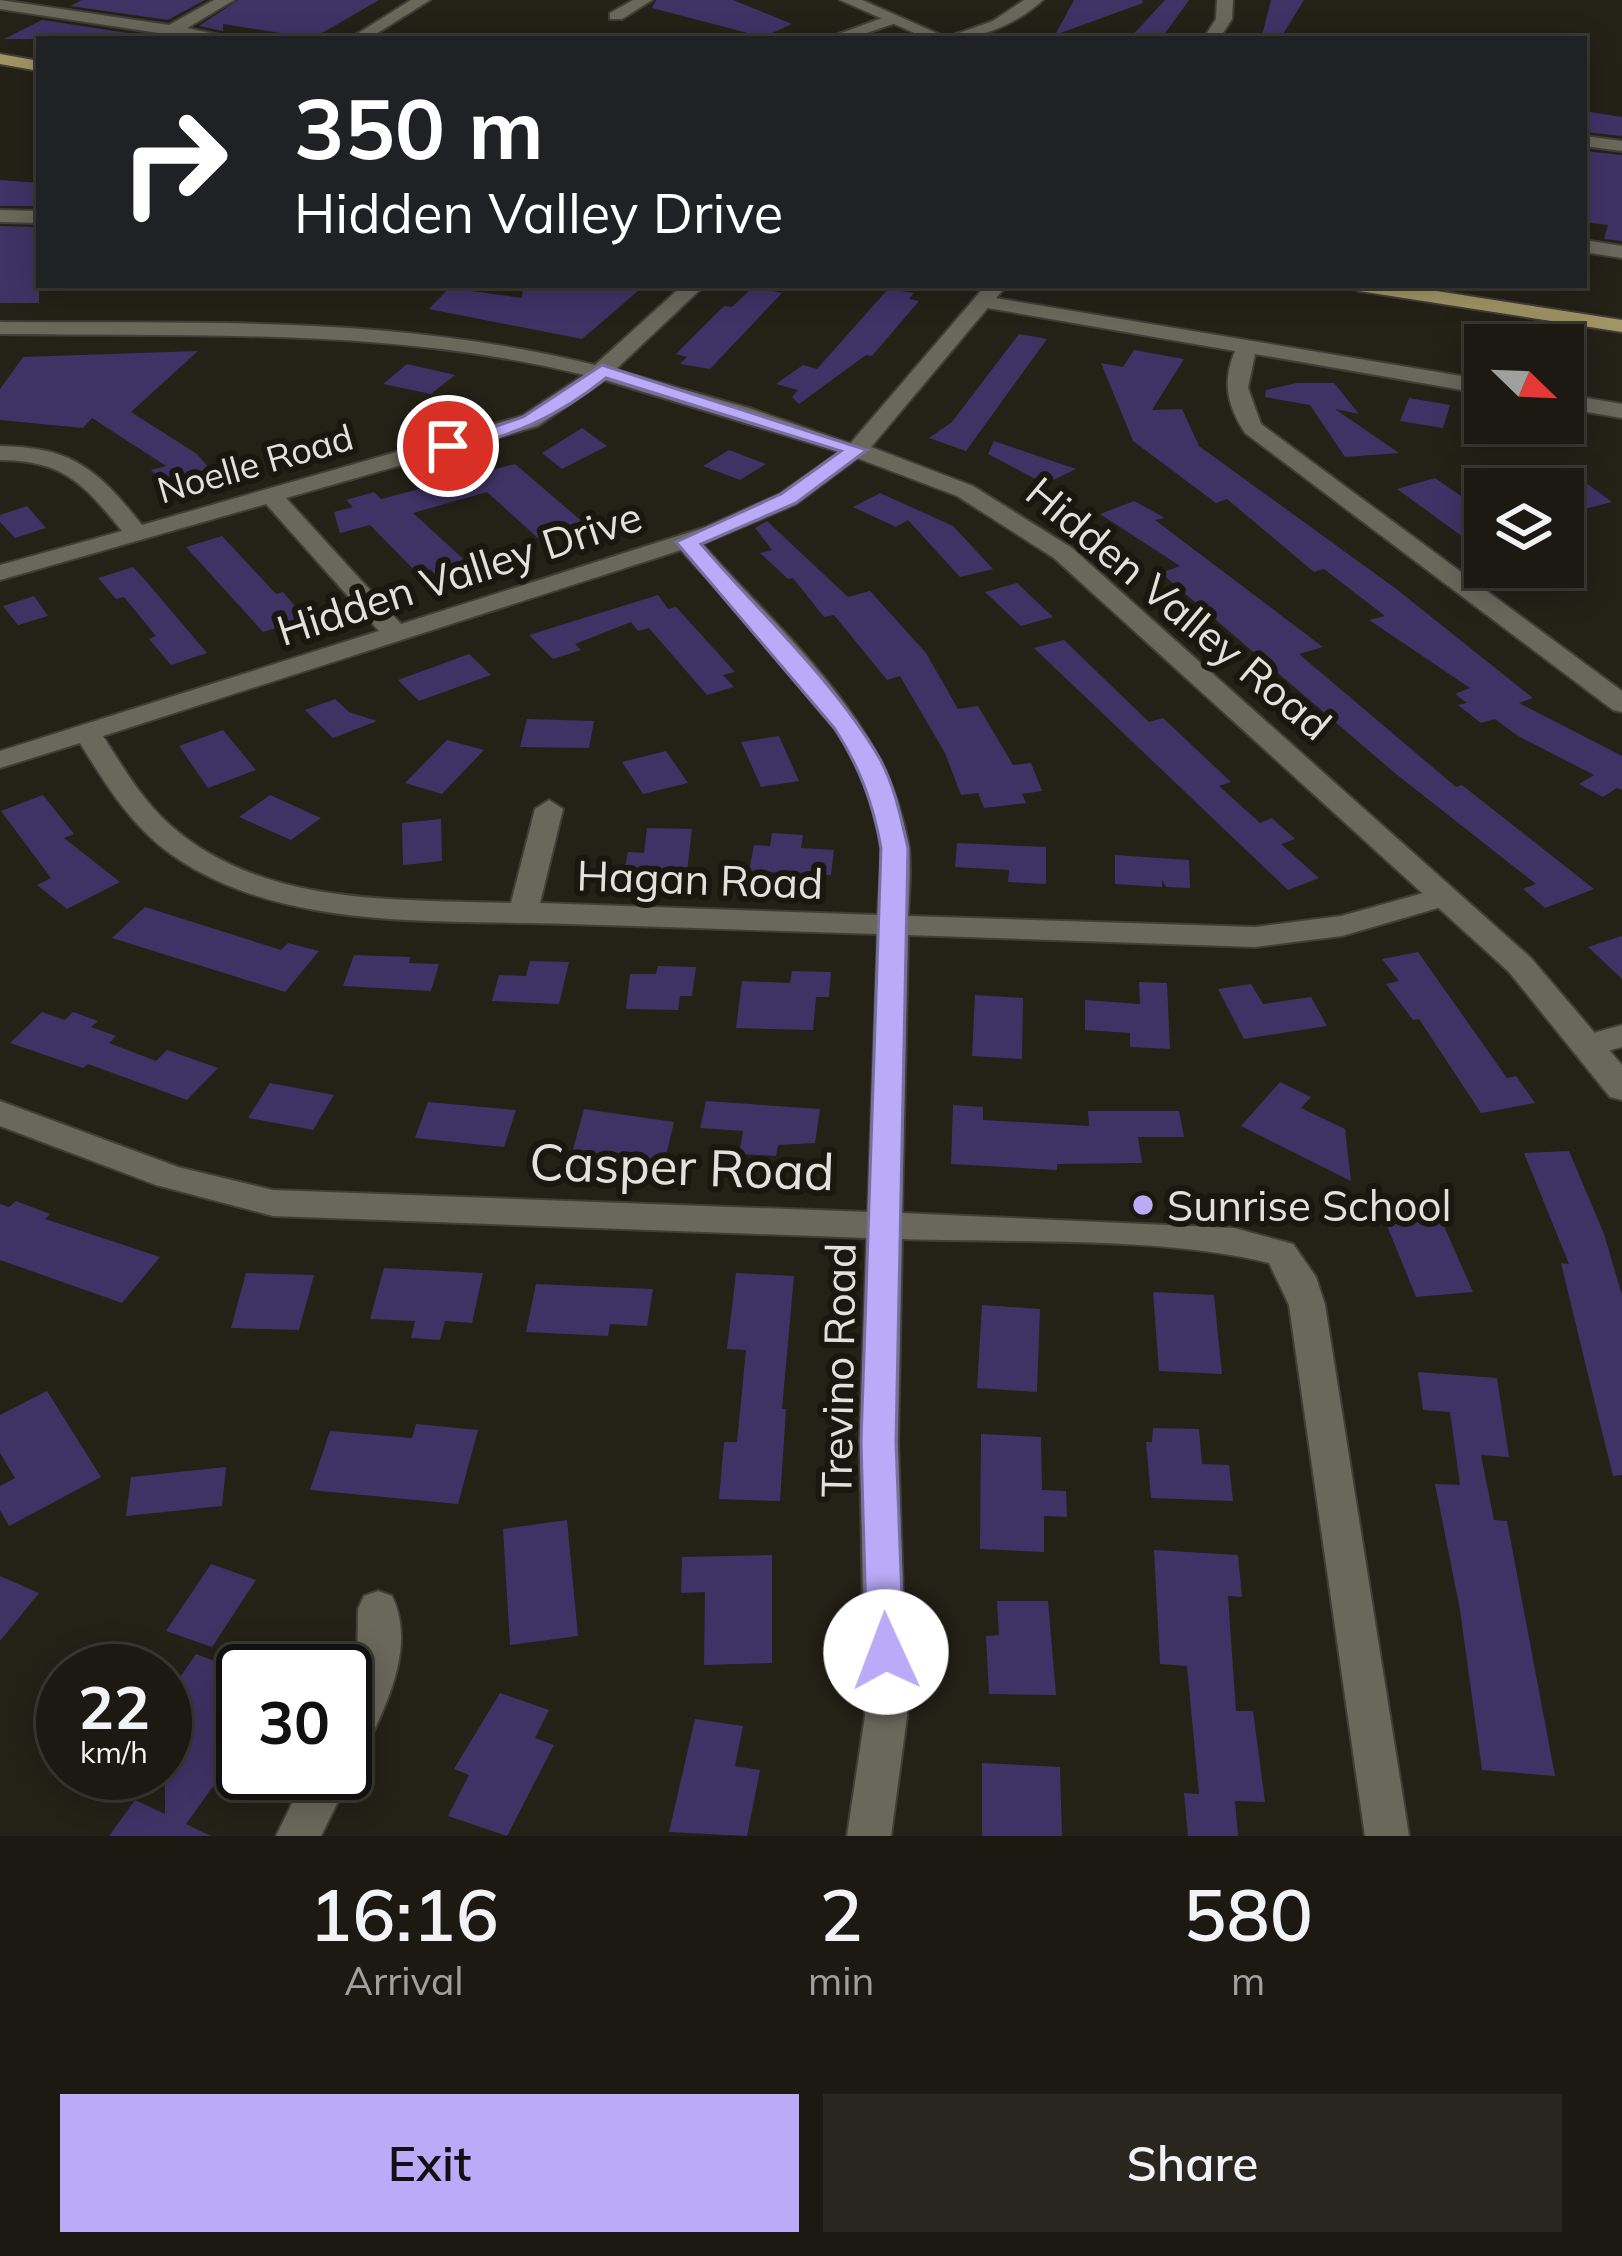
<!DOCTYPE html>
<style>
body{margin:0;font-family:Mulish,sans-serif;background:#28261f;color:#f1f3f6;height:100vh;display:flex;flex-direction:column;font-size:45px;white-space:nowrap}
*{box-sizing:border-box;margin:0}
p{font-size:39px;color:#a0a09f}
.icon{flex:none;width:66px;height:66px;fill:none;stroke:currentColor;stroke-width:2;stroke-linecap:round;stroke-linejoin:round}
.map{position:relative;height:1836px;overflow:hidden}
.panel{display:flex;flex-direction:column;background:#1b1911;flex:1}
.panel>*{flex:none}
.banner{position:absolute;left:36px;top:36px;width:1551px;height:252px;border-radius:0px;box-shadow:0 6px 30px #0003,0 0 0 3px #393831;background:#202124;color:#fff;overflow:hidden}
.needle{width:78px;rotate:113deg}
.buttons{position:absolute;left:1464px;top:324px;display:grid;gap:24px}
.buttons a{display:grid;place-items:center;width:120px;height:120px;border-radius:0px;background:#1b1911;box-shadow:0 6px 30px #0003,0 0 0 3px #393831;font-size:60px}
.speed{position:absolute;left:36px;top:1644px;display:flex;gap:24px;font-size:60px;font-weight:700;text-align:center}
.speed>*{display:grid;place-content:center;width:156px;height:156px;border-radius:50%;background:#1b1911;box-shadow:0 6px 30px #0003,0 0 0 3px #393831;line-height:1}
.speed small{font-size:30px;font-weight:400}
.speed .limit{border:6px solid #111;border-radius:18px;background:#fff;color:#111}
.pin{position:absolute;display:grid;place-items:center;width:102px;height:102px;color:#fff;margin:-51px;border:6px solid #fff;border-radius:50%;box-shadow:0 3px 12px #0007}
.me{position:absolute;width:132px;margin:-66px;rotate:358deg;stroke-linejoin:round;filter:drop-shadow(0 0 9px #0008)}
.turn{display:flex;align-items:center;gap:42px;height:252px;padding:0 60px;font-size:54px}
.turn .icon{width:156px;height:156px;stroke-width:2.5}
.turn b{display:block;font-size:84px;line-height:102px}
.eta{display:flex;justify-content:space-evenly;align-items:center;height:204px;text-align:center}
.eta b{font-size:72px;font-weight:600;line-height:84px}
.cta{display:flex;gap:24px;margin-top:auto;padding:24px 60px}
.cta a{flex:1;height:138px;border-radius:0px;background:#b9abf7;color:#111;font-size:48px;font-weight:600;line-height:138px;text-align:center}
.cta a+a{background:#28261f;color:#f1f3f6}
.map>svg:first-child{display:block}
</style>
<div class="map">
<svg width="1622" height="1836" viewBox="0 0 1622 1836">
<rect width="100%" height="100%" fill="#242117"/>
<path fill="#3f3366" d="M82 0H205L168 20 70 6Z
M238 0H379L324 32 306 37 223 24V31L199 26Z
M656 0H733L792 24 763 37 652 8Z
M1074 0H1142L1143 3 1055 35Z
M1165 0H1189L1161 39H1129Z
M1271 0H1304L1280 39H1261Z
M42 20 168 39H4Z
M1584 111 1622 117V136L1584 132Z
M1584 151 1622 155V241L1604 239 1608 225 1584 222Z
M0 180 39 183V206H0Z
M0 226 39 227V303H0Z
M523 285H645L582 339 429 309 449 288 522 298Z
M753 287 782 293 710 369 680 364 687 357 676 354 724 306 732 307Z
M888 289 914 293 909 299 919 301 872 356 866 355 799 404 792 397 798 390 776 384 803 365 817 369Z
M1019 334 1047 339 966 451 929 438 952 422Z
M1134 350 1184 359 1152 410 1182 409 1199 446 1395 588 1533 698 1519 703 1622 756V790L1617 788 1603 797 1579 784 1594 775 1518 736 1495 719 1481 723 1458 705 1467 703 1455 694 1470 688 1369 620 1385 616 1324 569 1314 572 1227 499 1216 503 1133 441 1101 363 1123 367Z
M198 351 131 412 197 454 219 479 170 493 151 470 166 466 92 418 83 428 0 420V389L23 357Z
M407 364 455 375 431 394 383 384Z
M1297 383H1334L1359 414 1335 409 1399 453 1345 457 1310 405 1265 397 1266 390Z
M1409 398 1450 405 1443 428 1400 421Z
M582 428 607 446 562 469 542 453Z
M994 441 1076 469 1045 484 988 454Z
M729 450 766 464 740 480 703 466Z
M515 464 585 524 539 539 487 492 413 513 470 565 437 576 430 569 418 574 370 525 340 533 334 512 353 507 346 500 374 492 381 499Z
M1567 469 1612 502 1577 511 1563 500V489H1548L1532 478Z
M1435 478 1474 505 1485 501V553L1397 489Z
M880 493 953 526 993 569 960 577 908 520 896 527 853 507Z
M1134 501 1165 518 1155 520 1323 647 1299 654 1456 787 1462 785 1594 889 1545 908 1523 889 1536 884 1396 774 1161 573 1180 566 1100 514Z
M27 506 46 528 15 538 0 522V515Z
M767 521 848 597 870 591 926 653 958 709 978 706 1013 765 1031 763 1042 791 1022 794 1026 803 984 808 978 793 961 795 945 753 900 676 887 680 834 615 824 617 793 578 788 579 760 553 772 550 755 528Z
M222 536 276 594 283 592 306 619 263 632 186 547Z
M133 567 145 580 207 653 171 665 149 639 156 636 124 597 116 599 98 578Z
M1017 583 1053 617 1021 626 985 592Z
M658 595 668 609 676 607 735 672 723 675 734 687 707 695 649 628 638 631 631 622 575 644 581 650 553 659 529 635Z
M34 596 48 616 18 625 3 606Z
M1064 640 1149 722 1163 718 1231 782 1219 786 1260 823 1272 818 1295 839 1281 844 1319 878 1288 890 1034 648Z
M469 654 491 675 419 701 398 680Z
M335 699 349 712 377 721 333 738 305 710Z
M527 719 594 721 589 748 520 747Z
M223 730 256 770 208 788 179 746Z
M779 736 799 781 761 787 741 742Z
M447 740 484 750 442 794 405 783Z
M666 751 688 783 643 794 622 762Z
M43 795 74 834 64 838 120 882 67 909 37 885 51 878 1 811Z
M270 795 321 818 291 840 239 817Z
M441 819 442 861 403 865 402 823Z
M647 828 692 829 686 881 623 879 628 852 644 853Z
M772 833 803 835 801 848 834 850 831 875 749 871 754 845 770 846Z
M957 843 1046 847V884L1008 882 1009 870 955 867Z
M1115 855 1189 860 1190 888 1166 887 1162 880V887L1115 884Z
M145 907 281 950 288 943 319 951 285 992 112 938Z
M1622 936V979L1588 947Z
M1418 952 1507 1078 1516 1076 1535 1103 1481 1113 1419 1019 1413 1020 1386 984 1399 981 1382 959Z
M354 955 410 957 409 963 439 964 431 991 343 986Z
M530 961 569 962 559 1004 492 1001 499 975 526 976Z
M658 966 696 967 692 996H680L678 1010 626 1009 630 974H656Z
M792 971 831 972 829 997H816L813 1030 736 1028 742 981 790 983Z
M1139 982 1167 983 1170 1049 1130 1047V1033L1085 1030V1000L1140 1004Z
M1251 984 1263 1004 1311 997 1327 1026 1244 1039 1218 989Z
M975 995 1023 998 1022 1059 972 1056Z
M42 1012 65 1020 73 1012 98 1021 91 1027 116 1036 109 1043 156 1061 167 1050 218 1068 187 1100 88 1064 83 1068 10 1043Z
M1280 1082 1311 1097 1301 1108 1345 1129 1351 1181 1241 1126Z
M270 1083 334 1095 313 1130 248 1118Z
M706 1101 820 1109 815 1143 778 1145 776 1156 739 1154 743 1131 700 1128Z
M428 1102 516 1110 504 1147 415 1138Z
M953 1105 983 1107V1120L1089 1126 1088 1111H1179L1184 1137H1138L1142 1163 1057 1164V1170L951 1164Z
M584 1109 674 1122 665 1160 572 1153Z
M1569 1151 1604 1234 1622 1295V1475L1613 1476 1592 1391 1561 1263 1569 1264 1524 1153Z
M16 1201 50 1214 45 1219 160 1257 122 1303 0 1260V1204L9 1207Z
M1433 1201 1473 1292 1416 1297 1379 1206Z
M384 1268 483 1273 472 1323 445 1321 440 1340 411 1338 415 1321 370 1319Z
M246 1273 314 1275 299 1330 231 1328Z
M736 1273 794 1276 782 1409H786L780 1501 719 1499 724 1442H737L746 1350 727 1349Z
M536 1284 653 1289 647 1326 610 1324 608 1336 526 1332Z
M1153 1292 1214 1295 1222 1374 1159 1371Z
M982 1305 1040 1309 1037 1392 977 1388Z
M1418 1372 1497 1378 1509 1457 1481 1455 1494 1520 1507 1521 1555 1776 1482 1770 1460 1610 1435 1484 1460 1485 1450 1412 1423 1410Z
M47 1391 101 1477 9 1526 0 1510V1486L15 1478 0 1453V1415Z
M416 1424 478 1430 458 1504 310 1490 330 1431 412 1438Z
M1153 1428 1199 1429 1202 1464 1229 1465 1233 1501 1151 1498 1146 1442H1152Z
M981 1434 1041 1437 1042 1490 1066 1491 1067 1517 1044 1516V1552L980 1549Z
M226 1467 222 1506 126 1516 131 1477Z
M567 1520 578 1636 510 1645 503 1529Z
M1154 1550 1238 1555 1242 1597 1228 1596 1236 1711H1253L1265 1802 1235 1801 1238 1836H1188L1184 1793 1199 1794 1187 1666 1160 1664Z
M772 1555V1663L704 1665 705 1592 681 1593 682 1557Z
M211 1564 256 1580 212 1647 166 1631Z
M0 1576 39 1593 0 1641Z
M997 1601H1048L1056 1695 989 1694 986 1636 999 1635Z
M196 1654 243 1672V1685L221 1719 243 1728V1745L186 1824 211 1836H109L135 1800 165 1814V1699Z
M500 1693 549 1710 535 1738 554 1745 507 1836 448 1816 469 1775 454 1769Z
M695 1719 743 1726 735 1766 760 1770 747 1836 669 1832Z
M982 1763 1060 1767 1062 1836H982Z"/>
<g fill="none" stroke-linecap="round" stroke-linejoin="round">
<defs>
<path id="minor" d="M0 0 169 25 214 0H234L187 28 238 39H198L0 9Z
M411 0H430L368 39H349Z
M633 0H652L622 19H610V13Z
M1024 0H1043C1014 26 981 39 942 39L993 21Z
M1217 0H1233L1232 19 1219 39H1203L1216 19Z
M893 14 901 19 899 22 849 39H825Z
M1584 136 1622 141V151L1584 146Z
M0 210 39 211V223L0 222Z
M1584 240 1622 246V258L1584 252Z
M683 285H705L615 370 749 408 868 450 796 504 702 544C782 633 885 718 908 842 912 865 909 892 908 916L1255 927 1341 916 1445 887 1460 896 1455 903 1342 936 1255 947 908 935 902 1213 1234 1228 1293 1244 1316 1277 1325 1305 1409 1836H1365L1289 1305 1269 1263C1162 1236 1014 1243 902 1239L898 1442 907 1716 891 1836H847L865 1716 860 1442 867 1238 273 1216 156 1185 0 1126V1101L178 1167 273 1190 868 1212 878 934C774 931 671 927 568 924 441 919 284 933 172 855 131 826 106 785 80 743L0 768V751L379 631 266 504 0 580V565L122 531C83 483 64 461 0 460V446C73 447 98 470 142 525L522 416 584 375C390 327 198 337 0 334V322C209 324 388 314 595 365ZM604 380 840 452 780 494 706 527 401 624 286 498 538 426ZM681 550C757 635 872 727 881 849 882 870 879 893 878 915L540 903 563 809 549 800 535 809 511 903C396 899 261 907 169 824 141 799 123 767 103 736Z
M983 296 1485 380V394L1255 354 1248 388 1261 424 1622 691V712L1613 710 1245 433C1227 405 1222 382 1235 351L976 306 973 302Z
M1563 394 1622 404V418L1563 408Z
M1622 1025V1047L1590 1056 1579 1053 1574 1045 1579 1037Z
M378 1591 392 1596C418 1650 382 1712 360 1761L348 1765 352 1773 321 1836H276L307 1773H345V1699L357 1672 358 1609 364 1596Z"/>
<path id="tertiary" d="M840 0H862L950 39H928Z
M986 285H1007L871 447 973 486 1072 548 1531 958 1622 1065V1100L1610 1097 1509 972 1054 558 957 496 849 455V445Z"/>
<path id="primary" d="M0 54 39 61V71L0 64Z
M1349 285H1398L1622 320V332L1359 291Z"/>
</defs>
<use href="#minor" stroke="#403e37" stroke-width="4"/>
<use href="#tertiary" stroke="#403e37" stroke-width="4"/>
<use href="#primary" stroke="#403e37" stroke-width="4"/>
<use href="#minor" fill="#6a675b" fill-rule="evenodd"/>
<use href="#tertiary" fill="#6a675b" fill-rule="evenodd"/>
<use href="#primary" fill="#a19565" fill-rule="evenodd"/>
</g>
<path fill="#b9abf7" stroke="#786fa1" stroke-width="3" d="M602 365 867 450 796 503 701 544C760 613 834 680 880 759 895 787 901 818 908 848L896 1442 904 1652 899 1664 886 1669 872 1664 867 1652 861 1442 881 848C873 803 860 768 835 729L676 542 781 494 841 451 606 378C554 420 512 435 448 452L438 446 523 417Z"/>
<circle fill="#b9abf7" stroke="#1a180e" stroke-width="4.5" cx="1143" cy="1205" r="12"/>
<g text-anchor="middle" dominant-baseline="central" stroke-width="12" stroke-linejoin="round" paint-order="stroke">
<g font-size="36" fill="#e3e1db" stroke="#1a180e">
<text transform="translate(255 463) rotate(-16)">Noelle Road</text>
</g>
<g font-size="42" fill="#e3e1db" stroke="#1a180e">
<text transform="translate(459 573) rotate(-18)">Hidden Valley Drive</text>
<text transform="translate(1179 608) rotate(40)">Hidden Valley Road</text>
<text transform="translate(700 879) rotate(2)">Hagan Road</text>
<text transform="translate(838 1370) rotate(-89)">Trevino Road</text>
</g>
<g font-size="42" fill="#e3e1db" stroke="#1a180e" text-anchor="start">
<text x="1167" y="1205">Sunrise School</text>
</g>
<g font-size="51" fill="#e3e1db" stroke="#1a180e">
<text transform="translate(682 1166) rotate(2)">Casper Road</text>
</g>
</g>
</svg>
<div class="buttons">
<a><svg class="needle" viewBox="-14 -14 28 28"><path d="M0-13l5 13h-10z" fill="#e53935"/><path d="M0 13l5-13h-10z" fill="#a0a09f"/></svg></a>
<a><svg class="icon" aria-label="layers" viewBox="0 0 24 24"><path d="M12 4l9 5-9 5-9-5zM3 14l9 5 9-5"/></svg></a>
</div>
<div class="speed"><div>22<small>km/h</small></div><div class="limit">30</div></div>
<div class="pin" style="left:448px;top:446px;background:#d93025"><svg class="icon" aria-label="arrive" viewBox="0 0 24 24"><path d="M6 21V4h12l-3 4 3 4H6"/></svg></div>
<svg class="me" style="left:886px;top:1652px" viewBox="-20 -20 40 40"><circle r="19" fill="#fff"/><path d="M0-13L10 11 0 6-10 11z" fill="#b9abf7"/></svg>
<div class="banner">
<div class="turn"><svg class="icon" aria-label="right" viewBox="0 0 24 24"><path d="M7 20v-9h11M14 6l5 5-5 5"/></svg><div><b>350 m</b>Hidden Valley Drive</div></div>
</div>
</div>
<section class="panel">
<div class="eta">
<div><b>16:16</b><p>Arrival</p></div>
<div><b>2</b><p>min</p></div>
<div><b>580</b><p>m</p></div>
</div>
<div class="cta"><a>Exit</a><a>Share</a></div>
</section>
